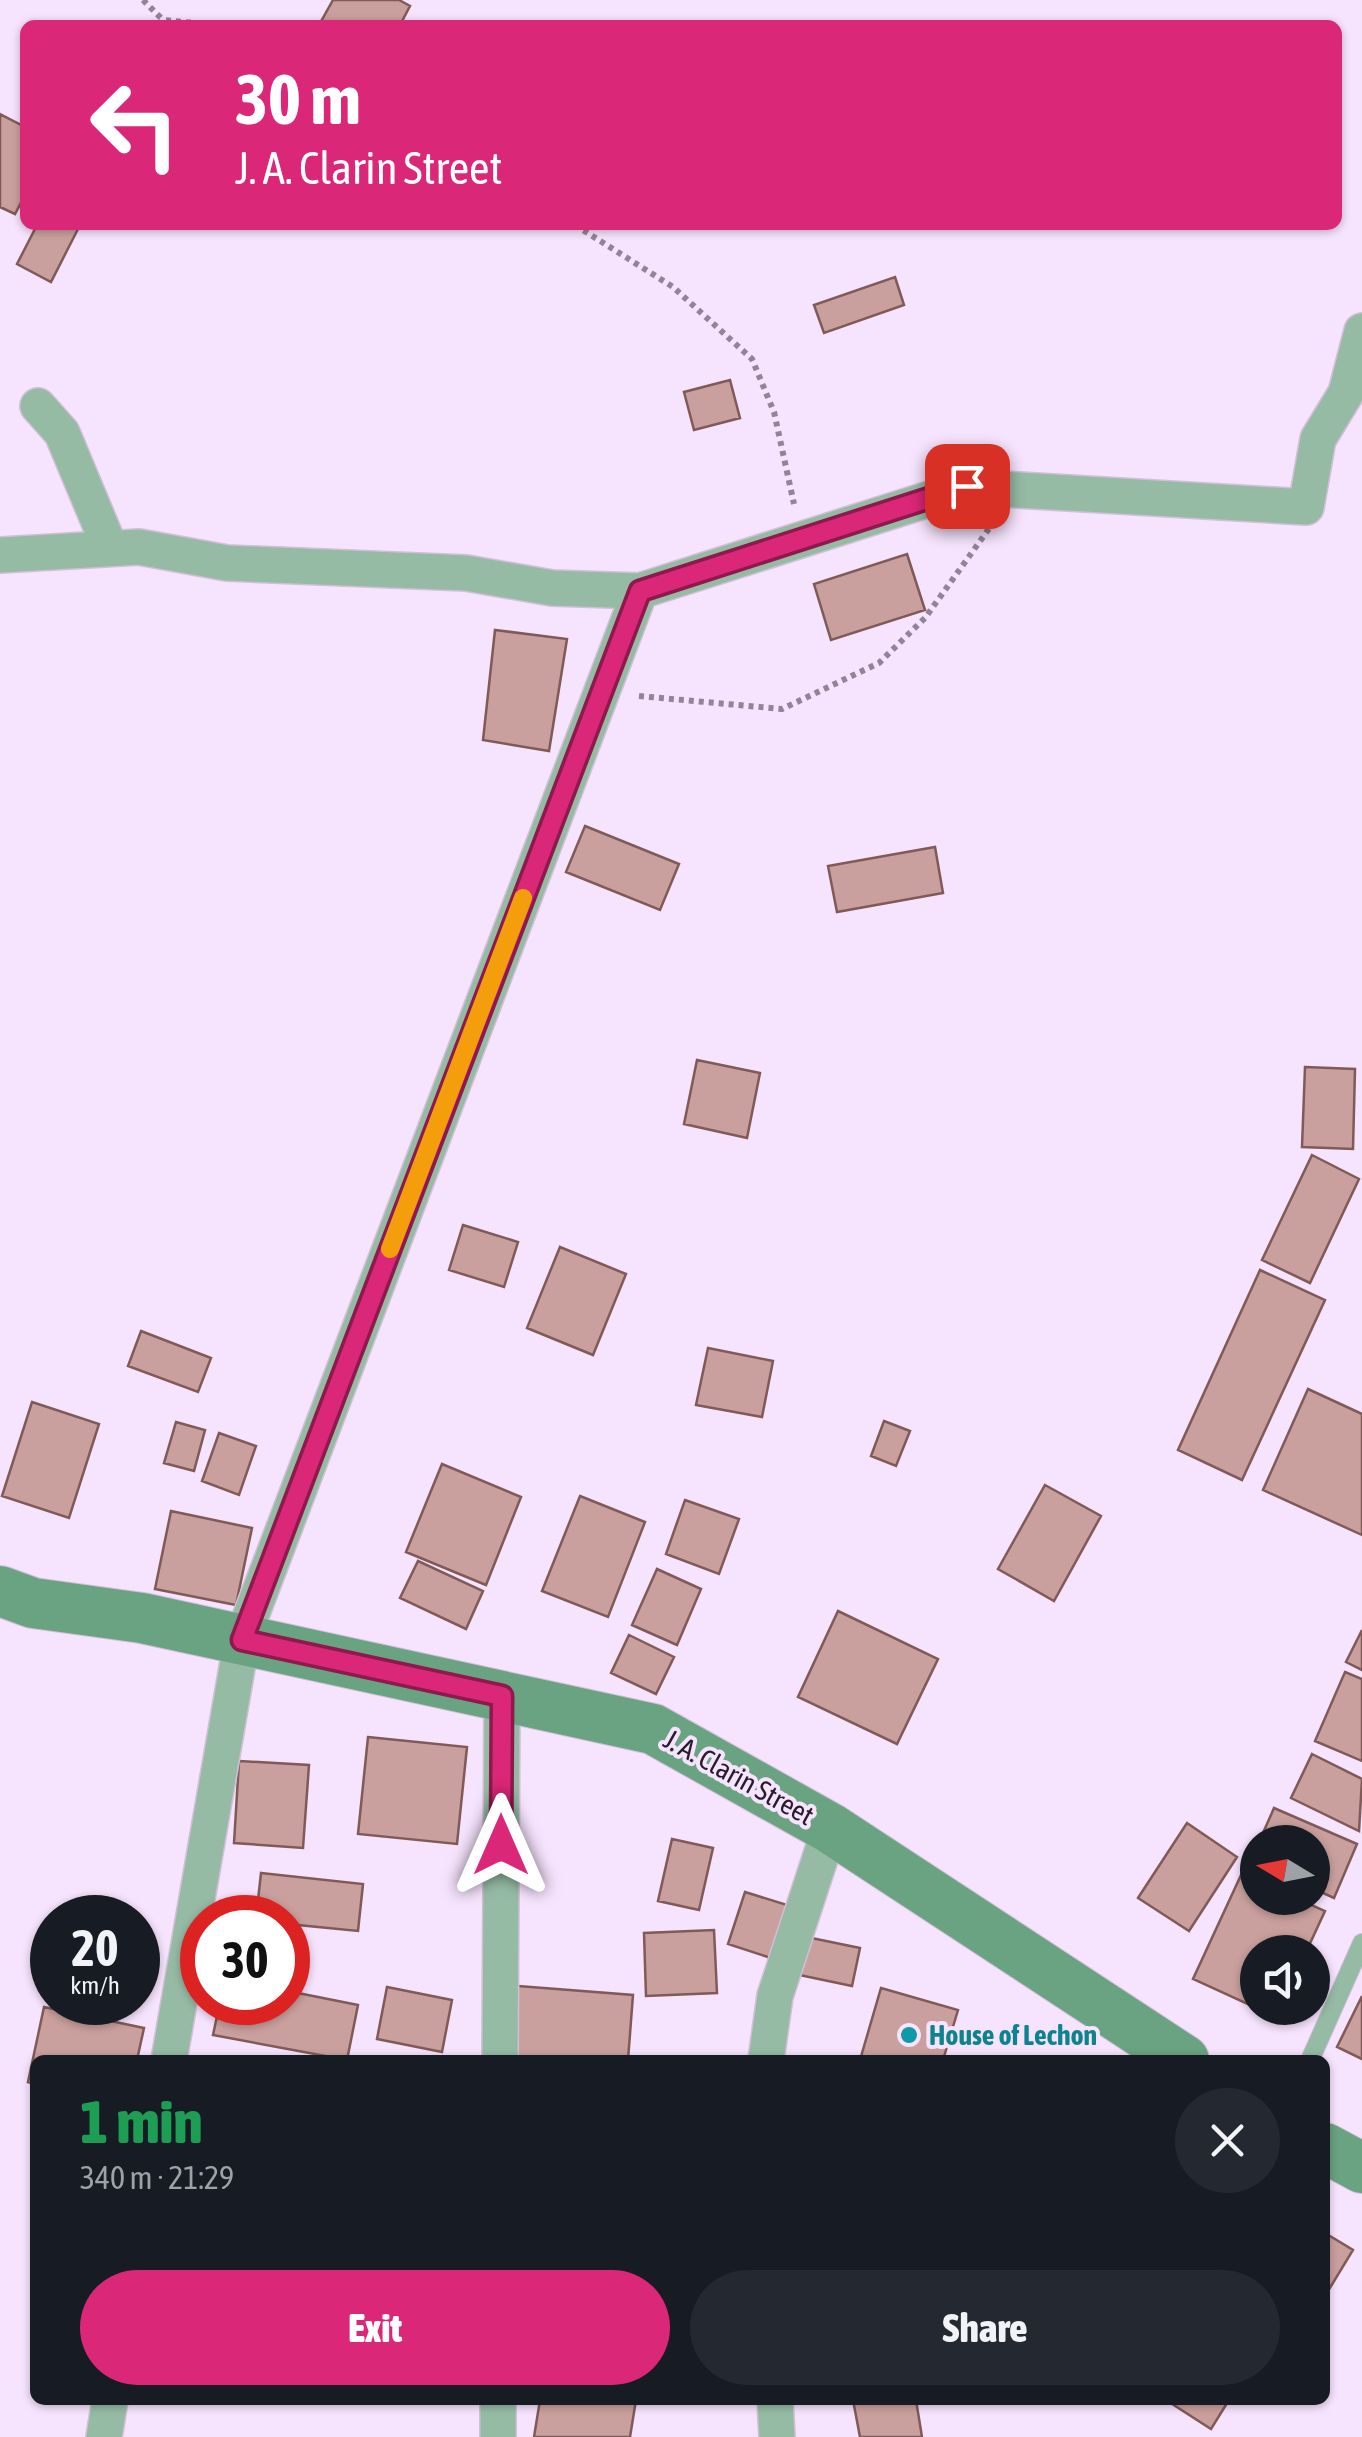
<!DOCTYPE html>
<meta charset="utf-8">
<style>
body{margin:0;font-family:"Asap Condensed",sans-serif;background:#242831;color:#f1f3f6;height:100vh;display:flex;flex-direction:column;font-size:38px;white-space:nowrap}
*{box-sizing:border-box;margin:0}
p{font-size:32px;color:#9ea1a6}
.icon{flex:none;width:55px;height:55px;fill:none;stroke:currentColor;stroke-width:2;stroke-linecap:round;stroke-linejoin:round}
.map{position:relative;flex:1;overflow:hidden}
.details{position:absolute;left:30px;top:2055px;width:1300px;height:350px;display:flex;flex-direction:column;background:#171b24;border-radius:15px;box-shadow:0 2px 8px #0004}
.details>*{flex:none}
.banner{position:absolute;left:20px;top:20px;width:1322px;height:210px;border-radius:15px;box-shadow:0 2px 8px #0004;background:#db2777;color:#fff;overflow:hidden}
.needle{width:65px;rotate:280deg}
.controls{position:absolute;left:1240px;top:1825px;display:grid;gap:20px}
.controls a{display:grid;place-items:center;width:90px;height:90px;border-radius:50%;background:#171b24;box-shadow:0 2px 8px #0004;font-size:50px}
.speed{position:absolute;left:30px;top:1895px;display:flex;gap:20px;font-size:50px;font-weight:700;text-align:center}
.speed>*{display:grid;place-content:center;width:130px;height:130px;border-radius:50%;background:#171b24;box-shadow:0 2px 8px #0004;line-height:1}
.speed small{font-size:25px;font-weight:400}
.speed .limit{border:15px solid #d22;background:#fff;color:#111}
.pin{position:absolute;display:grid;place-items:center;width:85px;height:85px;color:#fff;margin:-42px;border-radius:20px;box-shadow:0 5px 15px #0006}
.me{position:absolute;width:110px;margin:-55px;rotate:0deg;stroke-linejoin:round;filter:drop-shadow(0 0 8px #0008)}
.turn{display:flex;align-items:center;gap:35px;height:210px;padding:0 50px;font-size:45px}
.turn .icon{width:130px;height:130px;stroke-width:2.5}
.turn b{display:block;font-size:70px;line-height:85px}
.round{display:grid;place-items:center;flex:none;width:105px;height:105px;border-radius:52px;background:#242831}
.headline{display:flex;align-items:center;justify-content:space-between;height:170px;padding:0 50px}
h1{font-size:60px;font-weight:800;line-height:75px;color:#1e9e55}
.primary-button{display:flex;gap:20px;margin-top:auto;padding:20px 50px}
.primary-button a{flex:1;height:115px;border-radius:60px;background:#db2777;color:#fff;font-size:40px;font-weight:800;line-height:115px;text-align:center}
.primary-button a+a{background:#242831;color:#f1f3f6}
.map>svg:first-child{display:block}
</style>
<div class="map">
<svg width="1362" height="2437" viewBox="0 0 1362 2437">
<rect width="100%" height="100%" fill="#f6e3fd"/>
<path fill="#caa09e" stroke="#7f5a58" stroke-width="2.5" d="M333 0H399L410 6 400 25H319Z
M0 114 25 127V195L15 214 0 207Z
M37 225 79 227 51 282 17 264Z
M895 277 904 305 824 333 814 305Z
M730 380 740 418 694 430 684 392Z
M907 554 925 610 831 640 814 584Z
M495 630 567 639 549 751 483 740Z
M585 826 679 864 660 910 566 872Z
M935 847 943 893 837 912 828 866Z
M697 1060 760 1073 747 1138 684 1124Z
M1305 1067 1355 1069 1353 1149 1302 1147Z
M1312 1155 1359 1179 1310 1283 1262 1260Z
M463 1225 518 1242 504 1287 449 1270Z
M560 1247 626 1274 593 1355 527 1328Z
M1260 1270 1325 1300 1242 1480 1178 1450Z
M141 1331 211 1358 198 1392 128 1366Z
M708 1348 773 1361 762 1417 696 1405Z
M1308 1389 1362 1414V1535L1263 1490Z
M32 1402 99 1424 69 1518 2 1496Z
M884 1421 910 1431 896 1466 871 1456Z
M176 1422 205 1430 194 1471 164 1463Z
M219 1433 256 1446 239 1495 202 1481Z
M442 1464 521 1497 486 1585 406 1552Z
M1045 1485 1101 1516 1054 1601 998 1569Z
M580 1496 645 1522 608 1617 542 1591Z
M685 1500 739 1519 719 1574 666 1554Z
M171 1511 252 1528 236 1605 155 1589Z
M418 1561 483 1591 466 1629 400 1598Z
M657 1569 701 1589 677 1645 632 1625Z
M838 1611 938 1659 897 1744 798 1697Z
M1362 1630V1670L1346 1662Z
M629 1635 674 1657 656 1694 611 1673Z
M1345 1672 1362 1679V1761L1315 1741Z
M368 1737 467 1747 457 1844 358 1834Z
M1312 1754 1362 1779 1359 1831 1291 1798Z
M239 1761 309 1765 303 1848 234 1843Z
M1274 1808 1357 1844 1334 1898 1312 1888V1842H1259Z
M1187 1823 1237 1857 1189 1931 1138 1898Z
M672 1839 713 1848 699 1910 658 1901Z
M261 1873 363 1884 358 1931 288 1924V1918H256Z
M1242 1873 1258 1880V1898H1296L1325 1911 1306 1952H1258V2008H1280L1276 2017 1193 1979Z
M745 1892 800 1909 783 1962 728 1944Z
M714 1930 717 1993 646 1996 644 1933Z
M797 1935 860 1948 852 1986 790 1973Z
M518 1986 633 1995 628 2060H512Z
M387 1987 452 2000 442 2052 377 2039Z
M881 1988 958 2010 943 2060H860Z
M288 1991 358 2005 347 2060 213 2035 220 2002H288Z
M1362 1996V2059L1337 2047Z
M44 2007 144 2028 137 2060H35V2084L28 2082Z
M1325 2233 1353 2250 1325 2296Z
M540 2400H636L630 2437H534Z
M853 2400H916L922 2437H860Z
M1166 2400H1229L1211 2429Z"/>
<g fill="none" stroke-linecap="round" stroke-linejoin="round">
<defs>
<path id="service" d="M1310 2060 1362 1943"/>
<path id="minor" d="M38 406 62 433 110 548
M0 555 139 547 227 563 466 573 552 588 640 591
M169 2060 242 1639 640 591 967 487 1306 507 1318 439 1346 393 1362 331
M500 2060 502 1696
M766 2060 775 1996 830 1828
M775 2400 777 2437
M104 2437 110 2400
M498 2437V2400"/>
<path id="secondary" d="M0 1591 33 1603 142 1618 653 1729 830 1828 1184 2060
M1325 2148 1362 2168"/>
</defs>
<use href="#service" stroke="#d1bfd7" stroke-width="20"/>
<use href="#minor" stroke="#d1bfd7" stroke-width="38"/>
<use href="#secondary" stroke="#d1bfd7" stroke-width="52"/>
<path stroke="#928497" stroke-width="6" stroke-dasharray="5 5" stroke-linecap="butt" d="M143 0 163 20
M158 25 163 20 217 25
M575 225 673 287 752 359 774 412 794 504
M639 696 782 709 879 663 925 618 993 523"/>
<use href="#service" stroke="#96bba5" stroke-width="18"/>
<use href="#minor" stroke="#96bba5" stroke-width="35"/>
<use href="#secondary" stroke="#6aa382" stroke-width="50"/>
</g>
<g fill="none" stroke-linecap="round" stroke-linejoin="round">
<defs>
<path id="route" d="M501 1845 502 1696 242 1640 640 591 967 486"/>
</defs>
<use href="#route" stroke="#8e194d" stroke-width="25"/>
<use href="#route" stroke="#db2777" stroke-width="18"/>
<path stroke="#f59e0b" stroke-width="18" d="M390 1249 523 898"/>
</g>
<circle fill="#0f9aa8" stroke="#f6e3fd" stroke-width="4" cx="909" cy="2035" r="10"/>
<g text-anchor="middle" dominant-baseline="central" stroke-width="8" stroke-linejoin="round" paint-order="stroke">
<g font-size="28" fill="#261d28" stroke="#f6e3fd">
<text transform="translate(739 1777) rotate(29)">J. A. Clarin Street</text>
</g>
<g font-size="28" font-weight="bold" fill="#0d838f" stroke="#f6e3fd" text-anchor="start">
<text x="929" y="2035">House of Lechon</text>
</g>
</g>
</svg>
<div class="controls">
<a><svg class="needle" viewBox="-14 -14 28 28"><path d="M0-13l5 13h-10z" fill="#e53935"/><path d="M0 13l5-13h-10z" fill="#9ea1a6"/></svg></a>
<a><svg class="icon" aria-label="sound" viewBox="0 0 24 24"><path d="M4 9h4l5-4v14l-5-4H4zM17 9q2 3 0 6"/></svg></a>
</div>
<div class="speed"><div>20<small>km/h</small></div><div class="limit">30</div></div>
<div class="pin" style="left:967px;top:486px;background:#d93025"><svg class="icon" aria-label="arrive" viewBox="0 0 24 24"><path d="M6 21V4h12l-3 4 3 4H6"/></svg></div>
<svg class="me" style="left:501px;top:1845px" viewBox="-20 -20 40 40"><path d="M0-17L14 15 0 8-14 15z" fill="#db2777" stroke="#fff" stroke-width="4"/></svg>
<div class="banner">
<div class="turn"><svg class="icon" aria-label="left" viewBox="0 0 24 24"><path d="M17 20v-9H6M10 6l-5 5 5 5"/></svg><div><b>30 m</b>J. A. Clarin Street</div></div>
</div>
<section class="details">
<div class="headline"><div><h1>1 min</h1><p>340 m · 21:29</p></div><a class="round"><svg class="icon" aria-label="close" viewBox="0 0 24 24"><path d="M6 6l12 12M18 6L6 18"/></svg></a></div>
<div class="primary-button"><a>Exit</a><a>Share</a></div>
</section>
</div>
